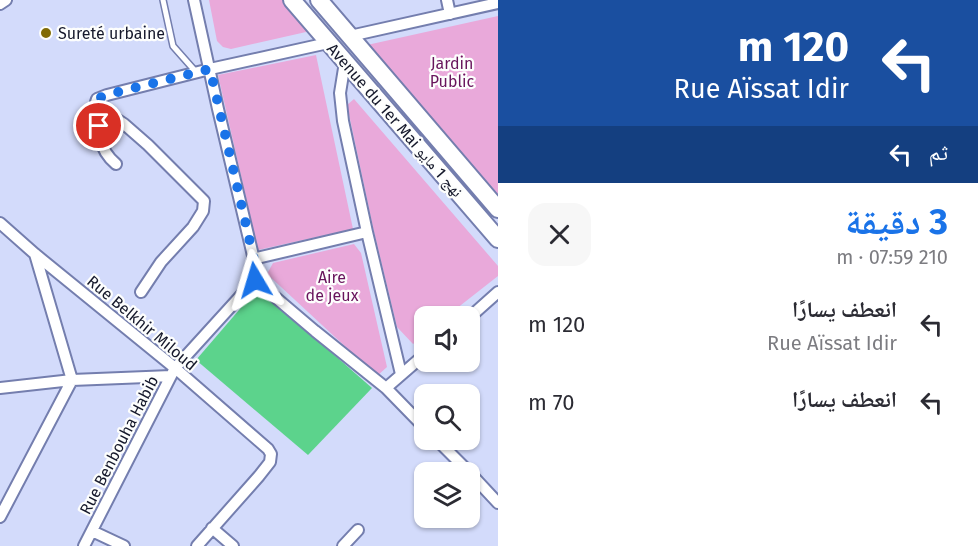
<!DOCTYPE html>
<html lang="ar">
<meta charset="utf-8">
<style>
body{margin:0;font-family:"Fira Sans","Noto Naskh Arabic",sans-serif;background:#f7f7f7;color:#2b2b33;direction:rtl;height:100vh;display:flex;flex-direction:column;font-size:22px;white-space:nowrap}
*{box-sizing:border-box;margin:0}
p{font-size:20px;color:#7c7c81}
.icon{flex:none;width:33px;height:33px;fill:none;stroke:currentColor;stroke-width:2;stroke-linecap:round;stroke-linejoin:round}
.map{position:relative;flex:1;overflow:hidden;direction:ltr}
.details{display:flex;flex-direction:column;background:#fff;width:480px}
.details>*{flex:none}
.hud{background:#1a4fa0;color:#fff;overflow:hidden}
.fabs{position:absolute;left:414px;top:306px;display:grid;gap:12px}
.fabs a{display:grid;place-items:center;width:66px;height:66px;border-radius:12px;background:#fff;box-shadow:0 2px 4px #0004;font-size:30px}
.pin{position:absolute;display:grid;place-items:center;width:51px;height:51px;color:#fff;margin:-26px;border:3px solid #fff;border-radius:50%;box-shadow:0 2px 6px #0007}
.me{position:absolute;width:66px;margin:-33px;rotate:353deg;stroke-linejoin:round;filter:drop-shadow(0 0 4px #0008)}
.turn{display:flex;align-items:center;gap:21px;height:126px;padding:0 30px;font-size:27px}
.turn .icon{width:78px;height:78px;stroke-width:2.5}
.turn b{display:block;font-size:42px;line-height:51px}
.then{display:flex;align-items:center;height:57px;padding:0 30px;background:#0003;gap:12px;font-size:22px}
.round{display:grid;place-items:center;flex:none;width:63px;height:63px;border-radius:18px;background:#f7f7f7}
.overview{display:flex;align-items:center;justify-content:space-between;height:102px;padding:0 30px}
h1{font-size:36px;font-weight:700;line-height:45px;color:#1a73e8}
ul{padding:0;list-style:none}
li{display:flex;align-items:center;gap:18px;height:78px;padding:0 30px}
li div{flex:1}
li b{display:block;font-size:22px}
li em{font-style:normal}
main{display:flex;flex:1;min-height:0}
.map>svg:first-child{display:block}
</style>
<main>
<section class="details">
<div class="hud">
<div class="turn"><svg class="icon" aria-label="left" viewBox="0 0 24 24"><path d="M17 20v-9H6M10 6l-5 5 5 5"/></svg><div><b>120 m</b>Rue Aïssat Idir</div></div>
<div class="then">ثم<svg class="icon" aria-label="left" viewBox="0 0 24 24"><path d="M17 20v-9H6M10 6l-5 5 5 5"/></svg></div>
</div>
<div class="overview"><div><h1>3 دقيقة</h1><p>210 m · 07:59</p></div><a class="round"><svg class="icon" aria-label="close" viewBox="0 0 24 24"><path d="M6 6l12 12M18 6L6 18"/></svg></a></div>
<ul>
<li><svg class="icon" aria-label="left" viewBox="0 0 24 24"><path d="M17 20v-9H6M10 6l-5 5 5 5"/></svg><div><b>انعطف يسارًا</b><p>Rue Aïssat Idir</p></div><em>120 m</em></li>
<li><svg class="icon" aria-label="left" viewBox="0 0 24 24"><path d="M17 20v-9H6M10 6l-5 5 5 5"/></svg><div><b>انعطف يسارًا</b></div><em>70 m</em></li>
</ul>
</section>
<div class="map">
<svg width="498" height="546" viewBox="0 0 498 546">
<rect width="100%" height="100%" fill="#d3dbfb"/>
<path fill="#e9a9da" d="M209 0H287L307 24 306 32 231 49 223 47 217 41Z
M498 16V194L367 45Z
M316 55 353 229 258 250 218 75Z
M354 99 498 266V276L447 316H424V335L413 344 397 327 374 232 347 105Z
M354 244 361 253 387 367 377 376 267 274 273 263Z"/>
<path fill="#5cd38c" d="M258 288 372 388 308 455 196 360Z"/>
<g fill="none" stroke-linecap="round" stroke-linejoin="round">
<defs>
<path id="service" d="M163 0 173 46 196 72"/>
<path id="minor" d="M194 0 218 109 255 264V280L315 331 386 388 424 427
M447 0 450 14
M0 4 6 0
M350 36 498 3
M345 62 340 93 343 121 367 232 401 374
M104 111C98 132 98 149 116 164
M0 223 35 254 175 368 268 449 271 454 270 462 259 476 197 546
M253 259 367 232
M141 292 161 262 193 227 203 211 204 201 148 145 124 124 98 107 96 102 97 99 107 95 210 69 328 43
M470 317 498 292
M0 388 72 380 171 376
M386 388 424 355
M437 440 469 472
M470 473 498 503
M0 517 72 380 35 254
M212 528 233 546
M92 531 124 546
M84 546 175 368 255 280
M343 546 358 530"/>
<path id="primary" d="M292 0 498 239
M319 0 498 209"/>
</defs>
<use href="#service" stroke="#747eae" stroke-width="8"/>
<use href="#minor" stroke="#747eae" stroke-width="14"/>
<use href="#primary" stroke="#747eae" stroke-width="20"/>
<use href="#service" stroke="#fff" stroke-width="5"/>
<use href="#minor" stroke="#fff" stroke-width="10"/>
<use href="#primary" stroke="#fff" stroke-width="16"/>
</g>
<g fill="none" stroke-linecap="round" stroke-linejoin="round">
<path stroke="#1a73e8" stroke-width="10" stroke-dasharray="0 18" d="M99 126 104 111 98 107 96 102 97 99 106 95 210 69 255 264V280"/>
</g>
<circle fill="#816b05" stroke="#fdfefd" stroke-width="2" cx="46" cy="33" r="6"/>
<g text-anchor="middle" dominant-baseline="central" stroke-width="4.5" stroke-linejoin="round" paint-order="stroke">
<g font-size="16" fill="#15182b" stroke="#fdfefd" text-anchor="start">
<text x="58" y="33">Sureté urbaine</text>
</g>
<g font-size="16" fill="#68145c" stroke="#fdfefd">
<text x="452" y="63">Jardin<tspan x="452" dy="18">Public</tspan></text>
<text x="332" y="277">Aire<tspan x="332" dy="18">de jeux</tspan></text>
</g>
<g font-size="16" fill="#15182b" stroke="#fdfefd">
<text transform="translate(395 120) rotate(49)">Avenue du 1er Mai نهج 1 مايو</text>
<text transform="translate(142 323) rotate(40)">Rue Belkhir Miloud</text>
<text transform="translate(119 445) rotate(-63)">Rue Benbouha Habib</text>
</g>
</g>
</svg>
<div class="fabs">
<a><svg class="icon" aria-label="sound" viewBox="0 0 24 24"><path d="M4 9h4l5-4v14l-5-4H4zM17 9q2 3 0 6"/></svg></a>
<a><svg class="icon" aria-label="search" viewBox="0 0 24 24"><circle cx="10" cy="10" r="6"/><path d="M15 15l6 6"/></svg></a>
<a><svg class="icon" aria-label="layers" viewBox="0 0 24 24"><path d="M12 4l9 5-9 5-9-5zM3 14l9 5 9-5"/></svg></a>
</div>
<div class="pin" style="left:99px;top:126px;background:#d93025"><svg class="icon" aria-label="arrive" viewBox="0 0 24 24"><path d="M6 21V4h12l-3 4 3 4H6"/></svg></div>
<svg class="me" style="left:255px;top:280px" viewBox="-20 -20 40 40"><path d="M0-17L14 15 0 8-14 15z" fill="#1a73e8" stroke="#fff" stroke-width="4"/></svg>
</div>
</main>
